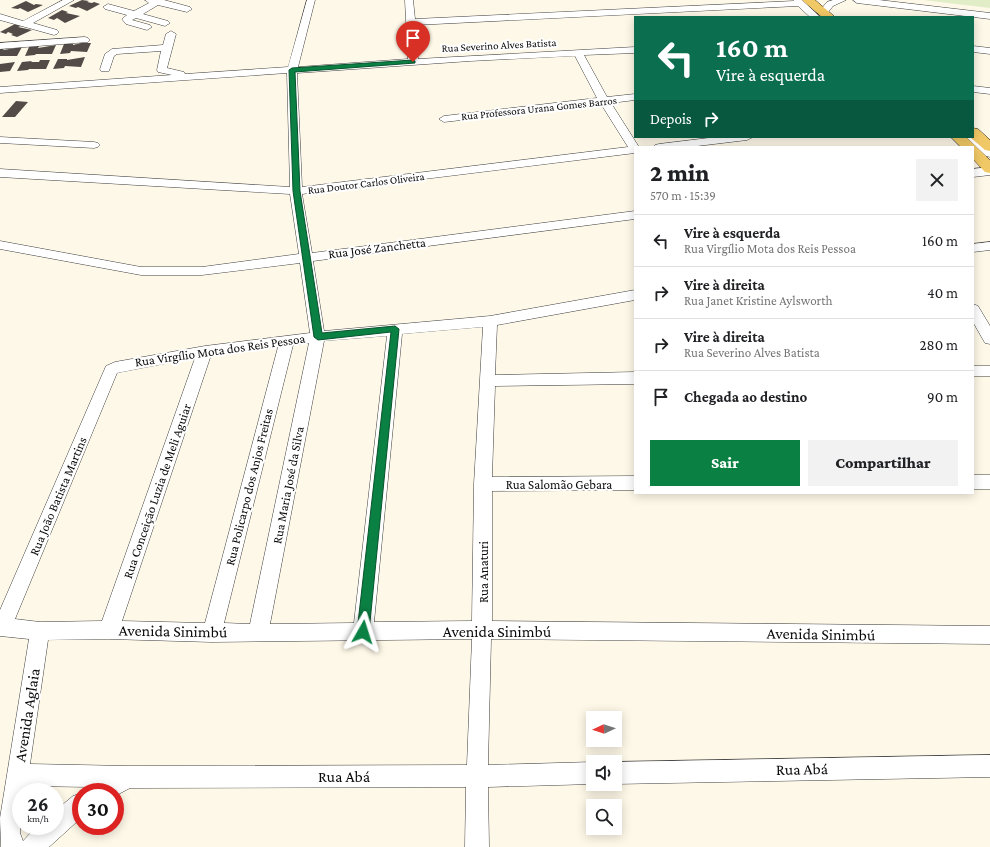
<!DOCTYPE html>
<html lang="pt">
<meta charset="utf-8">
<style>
body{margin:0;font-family:"Crimson Pro",serif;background:#f2f2f2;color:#202124;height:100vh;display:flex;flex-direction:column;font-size:15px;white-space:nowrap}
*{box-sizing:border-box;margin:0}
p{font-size:13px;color:#757577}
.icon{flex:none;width:22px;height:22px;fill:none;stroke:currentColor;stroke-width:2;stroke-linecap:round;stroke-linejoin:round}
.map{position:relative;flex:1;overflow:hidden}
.side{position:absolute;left:634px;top:146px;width:340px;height:348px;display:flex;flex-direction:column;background:#fff;border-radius:0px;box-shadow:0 2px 10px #0003}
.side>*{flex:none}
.guide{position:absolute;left:634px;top:16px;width:340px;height:122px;border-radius:0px;box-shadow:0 2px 10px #0003;background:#0b6e4f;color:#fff;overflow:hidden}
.needle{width:26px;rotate:266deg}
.buttons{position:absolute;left:586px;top:711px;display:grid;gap:8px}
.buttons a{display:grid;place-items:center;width:36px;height:36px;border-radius:0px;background:#fff;box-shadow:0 2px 10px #0003;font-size:20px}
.speed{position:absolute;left:12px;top:783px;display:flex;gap:8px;font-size:20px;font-weight:700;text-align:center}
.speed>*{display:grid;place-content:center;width:52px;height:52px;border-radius:50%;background:#fff;box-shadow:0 2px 10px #0003;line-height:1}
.speed small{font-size:10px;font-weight:400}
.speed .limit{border:6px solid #d22;background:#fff;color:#111}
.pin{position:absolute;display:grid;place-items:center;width:34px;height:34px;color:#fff;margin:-41px -17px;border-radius:50% 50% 50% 0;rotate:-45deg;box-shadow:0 0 4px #0007}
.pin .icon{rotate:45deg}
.me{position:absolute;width:44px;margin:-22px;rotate:6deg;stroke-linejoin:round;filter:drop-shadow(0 0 3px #0008)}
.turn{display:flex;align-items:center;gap:14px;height:84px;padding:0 16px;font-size:18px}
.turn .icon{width:52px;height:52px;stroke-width:2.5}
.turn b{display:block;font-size:28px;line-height:34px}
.then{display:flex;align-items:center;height:38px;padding:0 16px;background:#0003;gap:8px;font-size:15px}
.round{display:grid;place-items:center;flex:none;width:42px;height:42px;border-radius:0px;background:#f2f2f2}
.head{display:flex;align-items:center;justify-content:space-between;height:68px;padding:0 16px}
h1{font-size:24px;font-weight:800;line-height:30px}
.action{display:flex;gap:8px;margin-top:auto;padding:8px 16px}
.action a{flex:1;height:46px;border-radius:0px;background:#0b8043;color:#fff;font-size:16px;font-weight:800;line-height:46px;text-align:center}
.action a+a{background:#f2f2f2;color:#202124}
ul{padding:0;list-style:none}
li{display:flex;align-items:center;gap:12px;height:52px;padding:0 16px;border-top:1px solid #e0e0e0}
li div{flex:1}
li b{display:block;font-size:15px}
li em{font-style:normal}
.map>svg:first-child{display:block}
</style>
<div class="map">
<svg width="990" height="847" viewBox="0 0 990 847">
<rect width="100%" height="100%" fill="#fef8e8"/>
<path fill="#e1edc6" d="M923 0H990V8Z"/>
<path fill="#524b47" d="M82 0 89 1 87 2 92 3 94 2 100 4 87 11 78 7 76 8 69 6Z
M26 1 34 5 36 4 43 5 28 12 20 8 18 9 11 8Z
M62 10 68 12 66 13 80 16 65 23 57 18 54 20 48 18Z
M15 24 21 26 18 27 32 30 17 37 11 35 13 34 8 32 6 34 0 32Z
M81 43H91L87 52 71 51 70 53 60 54 64 44H73V45Z
M56 45 52 54H36L35 55 25 56 29 47 39 46 38 48Z
M22 47 17 56H0V49L4 48 3 50Z
M85 57 81 67 65 66 64 68 53 69 58 59H67V60Z
M40 60H50L46 69H29L28 70 17 71 22 62 32 61 31 62H39Z
M15 62 10 71 0 72V64Z
M16 101 28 102 15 117H2Z"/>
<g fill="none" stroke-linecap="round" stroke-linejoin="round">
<defs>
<path id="minor" d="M63 0H74L33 23 57 30 59 32 57 34 54 35 0 20V14L23 21Z
M145 0H164L190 7 192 9 187 12 158 5 143 14 168 21 170 23 165 26 136 18 132 20 150 25 152 27 147 30 126 24 122 19 127 15 105 9 103 7 108 4 134 11 149 3Z
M307 0H315L298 67 408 59 405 0H413L415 19 794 1 793 0H802L818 15 820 17H810L798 6 415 25 418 59 635 47V53L584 55 607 97 635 94V100L611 103 639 147H635V153L302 194 312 253 635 211V219L313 261 324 331 490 316 635 290V300L497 325 495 375 635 372V384L495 386 492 477 635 476V490L492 491V621L990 626V644L491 639 488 765 593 762V784L488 787 489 847H465L466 787 130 788 115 796V792H88L90 787 27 786 26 792H21L20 833 23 841 37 826H55V811L73 796 81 793V818L49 847H1L0 818 29 639 0 636V610L106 366 115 362 205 346 310 333 300 263 202 275H141L0 249V241L141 267H202L299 254 290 194 0 177V169L290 187 287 73 0 93V87L172 75 158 72 157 70 161 51 117 54 114 56 109 71H101L100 69 105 54 112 49 163 45 166 34 171 31 176 34 167 68 184 72 185 74 288 67ZM575 56 597 98 444 116 439 119 444 122 601 104 628 147 302 187 297 73 470 61ZM483 327 474 484 472 621 374 622 402 334ZM387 336 354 623 270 624 324 341ZM309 343 250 624 224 623 293 345ZM278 347 205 623 122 621 211 355ZM195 358 102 621 40 622 15 619 117 373ZM109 639 212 642 472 639 467 765 128 766 30 764 48 640Z
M833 0H846L833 6 826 15H820L818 13 827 2Z
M853 0H879L990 13V19L857 3Z
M85 37 88 38 90 40 88 42 0 49V43Z
M973 46 990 48V54L973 52Z
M973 86 990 88V94L973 92Z
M973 134 976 135 990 148V157L986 156 966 137H973Z
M0 137 94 142 98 143 100 145 98 147 94 148 0 143Z
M717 137H753L747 140 689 147H653L655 145 659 144Z
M990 167V175L973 177V169Z
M990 242V250L973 252V244Z
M973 304 978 306 990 326V344L985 343 973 322Z
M973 366H990V376H973Z
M973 475H990V489H973Z
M990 755V777L615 784V762Z"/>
<path id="major" d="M802 0H815L835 17H822Z
M973 128 978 129 990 140V151L985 150 970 137H973Z
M951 137H966L990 160V173L985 172 973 159V147H961Z"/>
</defs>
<use href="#minor" stroke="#3d3d3d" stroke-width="1"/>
<use href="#major" stroke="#1b1b1b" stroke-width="1"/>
<use href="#minor" fill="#fff" fill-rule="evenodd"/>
<use href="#major" fill="#f0c865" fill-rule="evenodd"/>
</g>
<path fill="#0b8043" stroke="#07532c" d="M413 60 415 61V63L295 72 300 191 322 333 395 326 399 329 369 632 367 635 363 637 359 635 357 632 391 332 318 340 314 337 293 191 289 70 292 68Z"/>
<g text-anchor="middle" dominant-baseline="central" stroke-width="4" stroke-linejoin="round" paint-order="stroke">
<g font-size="11" fill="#0a0a0a" stroke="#fff">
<text transform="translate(499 45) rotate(-3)">Rua Severino Alves Batista</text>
<text transform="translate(539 108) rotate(-6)">Rua Professora Urana Gomes Barros</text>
<text transform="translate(366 183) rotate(-7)">Rua Doutor Carlos Oliveira</text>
</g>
<g font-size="13" fill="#0a0a0a" stroke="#fff">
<text transform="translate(377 248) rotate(-7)">Rua José Zanchetta</text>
<text transform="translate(220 350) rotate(-8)">Rua Virgílio Mota dos Reis Pessoa</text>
<text x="559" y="484">Rua Salomão Gebara</text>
<text transform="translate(288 485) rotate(-79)">Rua Maria José da Silva</text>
<text transform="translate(249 487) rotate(-76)">Rua Policarpo dos Anjos Freitas</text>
<text transform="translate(157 491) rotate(-71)">Rua Conceição Luzia de Meli Aguiar</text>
<text transform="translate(58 496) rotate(-67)">Rua João Batista Martins</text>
<text transform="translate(483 572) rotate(-90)">Rua Anaturi</text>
</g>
<g font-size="16" fill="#0a0a0a" stroke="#fff">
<text transform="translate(173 631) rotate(1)">Avenida Sinimbú</text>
<text x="497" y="631">Avenida Sinimbú</text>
<text transform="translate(821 634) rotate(1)">Avenida Sinimbú</text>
<text transform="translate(27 715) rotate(-81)">Avenida Aglaia</text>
<text transform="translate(802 769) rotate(-1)">Rua Abá</text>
<text x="344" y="776">Rua Abá</text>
</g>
</g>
</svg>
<div class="buttons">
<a><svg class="needle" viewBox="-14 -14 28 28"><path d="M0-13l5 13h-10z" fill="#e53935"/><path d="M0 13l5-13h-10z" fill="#757577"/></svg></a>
<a><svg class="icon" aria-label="sound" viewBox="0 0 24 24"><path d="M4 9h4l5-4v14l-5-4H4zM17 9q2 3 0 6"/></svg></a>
<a><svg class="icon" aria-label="search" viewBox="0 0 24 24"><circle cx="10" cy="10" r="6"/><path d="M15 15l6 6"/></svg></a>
</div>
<div class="speed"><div>26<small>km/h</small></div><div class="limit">30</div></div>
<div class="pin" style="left:413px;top:62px;background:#d93025"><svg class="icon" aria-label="arrive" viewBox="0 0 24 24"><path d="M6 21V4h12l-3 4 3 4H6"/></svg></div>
<svg class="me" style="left:363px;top:632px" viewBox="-20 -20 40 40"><path d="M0-17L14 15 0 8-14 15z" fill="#0b8043" stroke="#fff" stroke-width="4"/></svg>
<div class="guide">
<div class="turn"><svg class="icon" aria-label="left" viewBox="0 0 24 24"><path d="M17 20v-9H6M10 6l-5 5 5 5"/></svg><div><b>160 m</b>Vire à esquerda</div></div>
<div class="then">Depois<svg class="icon" aria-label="right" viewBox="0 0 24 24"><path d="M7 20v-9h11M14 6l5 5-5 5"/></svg></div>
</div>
<section class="side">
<div class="head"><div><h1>2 min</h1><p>570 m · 15:39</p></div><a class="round"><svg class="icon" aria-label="close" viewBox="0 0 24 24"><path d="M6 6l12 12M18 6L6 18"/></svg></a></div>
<ul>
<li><svg class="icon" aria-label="left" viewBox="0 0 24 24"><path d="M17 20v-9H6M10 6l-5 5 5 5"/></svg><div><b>Vire à esquerda</b><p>Rua Virgílio Mota dos Reis Pessoa</p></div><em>160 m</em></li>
<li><svg class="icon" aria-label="right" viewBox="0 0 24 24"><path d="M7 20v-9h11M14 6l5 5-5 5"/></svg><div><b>Vire à direita</b><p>Rua Janet Kristine Aylsworth</p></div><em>40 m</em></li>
<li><svg class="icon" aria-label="right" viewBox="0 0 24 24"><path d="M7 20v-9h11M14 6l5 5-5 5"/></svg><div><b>Vire à direita</b><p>Rua Severino Alves Batista</p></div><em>280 m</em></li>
<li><svg class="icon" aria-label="arrive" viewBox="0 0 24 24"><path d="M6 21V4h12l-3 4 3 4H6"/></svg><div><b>Chegada ao destino</b></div><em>90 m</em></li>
</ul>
<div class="action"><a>Sair</a><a>Compartilhar</a></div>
</section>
</div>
